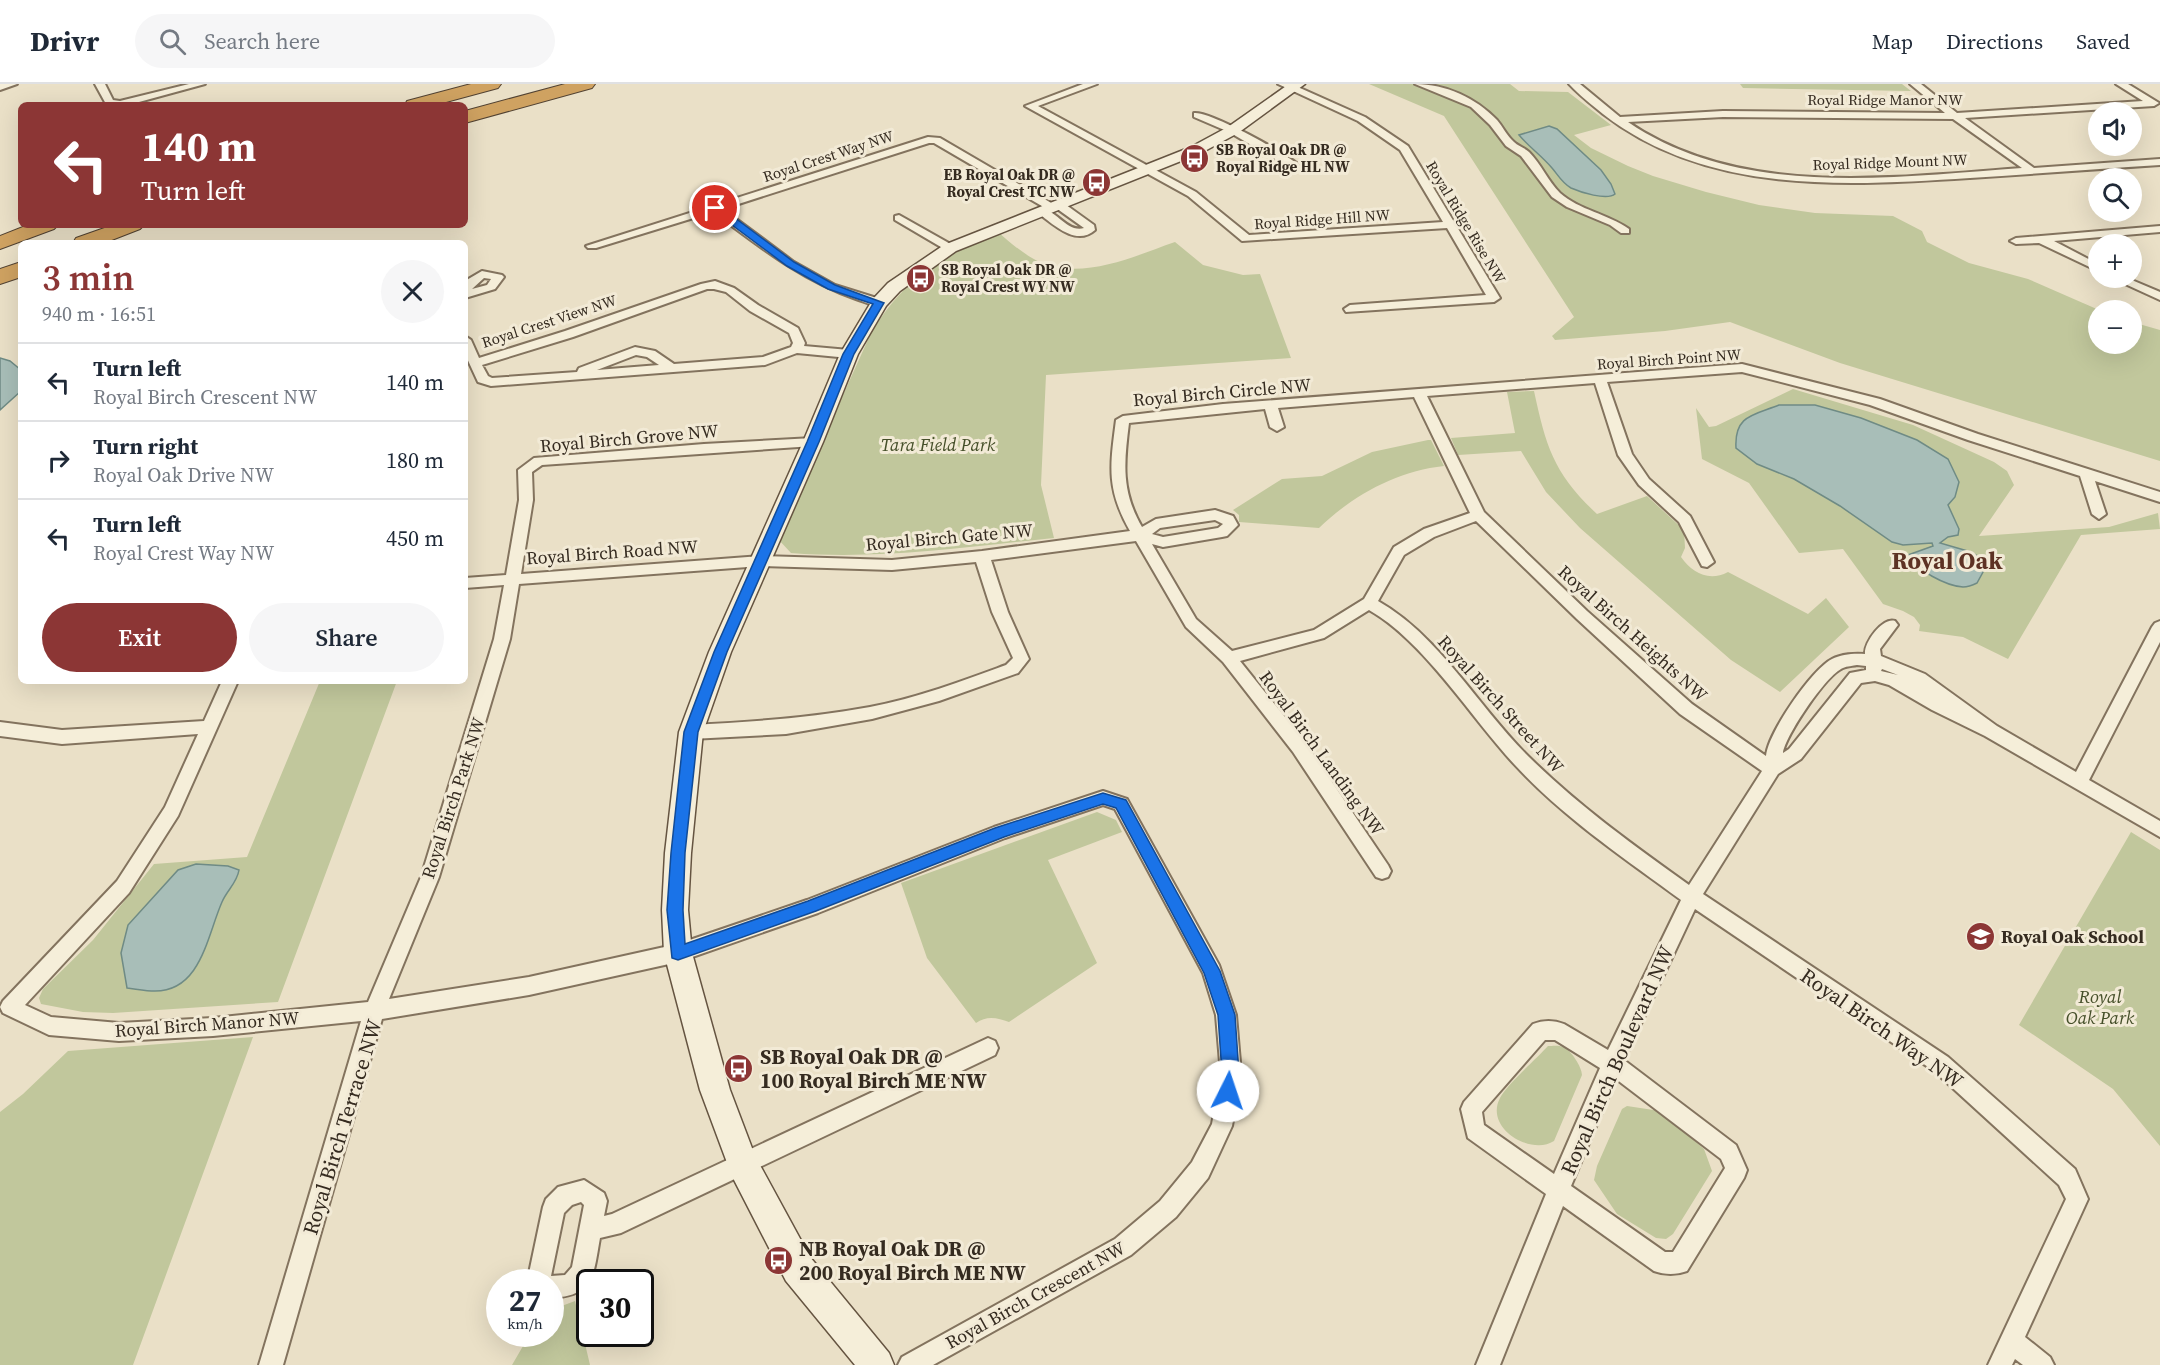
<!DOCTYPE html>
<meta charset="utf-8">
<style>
body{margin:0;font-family:"Source Serif 4",serif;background:#f6f6f7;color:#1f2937;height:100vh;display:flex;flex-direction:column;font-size:22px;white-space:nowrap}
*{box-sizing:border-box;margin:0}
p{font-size:20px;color:#747a83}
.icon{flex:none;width:33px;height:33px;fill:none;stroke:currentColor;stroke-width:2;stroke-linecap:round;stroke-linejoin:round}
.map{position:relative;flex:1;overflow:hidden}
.side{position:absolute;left:18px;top:156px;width:450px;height:444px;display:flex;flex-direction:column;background:#fff;border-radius:9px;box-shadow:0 6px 24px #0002}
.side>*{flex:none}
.top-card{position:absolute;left:18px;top:18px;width:450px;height:126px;border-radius:9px;box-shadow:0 6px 24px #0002;background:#8c3635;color:#fff;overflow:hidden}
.fabs{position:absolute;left:2088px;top:18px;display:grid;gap:12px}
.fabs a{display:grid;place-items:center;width:54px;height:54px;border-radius:50%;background:#fff;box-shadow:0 6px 24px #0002;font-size:30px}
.speed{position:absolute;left:486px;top:1185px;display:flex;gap:12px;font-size:30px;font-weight:700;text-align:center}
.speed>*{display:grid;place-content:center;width:78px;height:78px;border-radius:50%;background:#fff;box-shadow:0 6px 24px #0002;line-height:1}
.speed small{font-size:15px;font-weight:400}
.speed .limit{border:3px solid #111;border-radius:9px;background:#fff;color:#111}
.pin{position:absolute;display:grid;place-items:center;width:51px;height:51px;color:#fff;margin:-26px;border:3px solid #fff;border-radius:50%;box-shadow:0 2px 6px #0007}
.me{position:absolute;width:66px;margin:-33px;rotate:4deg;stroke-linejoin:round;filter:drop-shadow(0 0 4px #0008)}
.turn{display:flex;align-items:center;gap:21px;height:126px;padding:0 24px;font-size:27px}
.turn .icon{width:78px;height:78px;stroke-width:2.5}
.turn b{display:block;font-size:42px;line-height:51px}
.round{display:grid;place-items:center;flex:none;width:63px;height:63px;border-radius:32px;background:#f6f6f7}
.head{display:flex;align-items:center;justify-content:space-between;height:102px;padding:0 24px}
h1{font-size:36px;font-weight:600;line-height:45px;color:#8c3635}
.cta{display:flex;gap:12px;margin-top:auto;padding:12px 24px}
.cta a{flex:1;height:69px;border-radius:36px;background:#8c3635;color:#fff;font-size:24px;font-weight:600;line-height:69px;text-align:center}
.cta a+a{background:#f6f6f7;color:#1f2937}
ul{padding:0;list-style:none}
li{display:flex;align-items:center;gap:18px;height:78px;padding:0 24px;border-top:2px solid #e0e1e3}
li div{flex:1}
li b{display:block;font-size:22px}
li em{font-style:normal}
header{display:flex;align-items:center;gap:36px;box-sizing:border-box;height:84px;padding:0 30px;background:#fff;border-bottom:2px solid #e0e1e3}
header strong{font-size:28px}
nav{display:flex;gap:33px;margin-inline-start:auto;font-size:21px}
.search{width:420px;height:54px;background:#f6f6f7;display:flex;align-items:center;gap:15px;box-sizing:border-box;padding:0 21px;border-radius:33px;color:#747a83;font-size:22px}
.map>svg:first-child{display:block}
</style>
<header>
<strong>Drivr</strong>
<div class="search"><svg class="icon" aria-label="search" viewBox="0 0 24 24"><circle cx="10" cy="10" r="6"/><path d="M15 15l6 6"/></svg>Search here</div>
<nav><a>Map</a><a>Directions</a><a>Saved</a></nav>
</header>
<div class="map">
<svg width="2160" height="1281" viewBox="0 0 2160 1281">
<rect width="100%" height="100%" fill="#eae0c7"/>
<path fill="#c1c79c" d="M1369 0H1510L1519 7 1568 8 1611 41 1574 51 1591 64 1628 82 1653 92 1706 108 1759 121 1815 129 1893 132 1922 147 1927 158 1969 179 2028 195 2099 226 2098 260H2132V238L2160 246V377L1840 279 1730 238 1665 247 1555 256 1552 252 1574 233 1444 32Z
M1740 0H1902L1911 7 1743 4Z
M999 149C1014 162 1034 179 1054 183 1096 191 1137 171 1175 158L1203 181 1243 191 1260 190 1291 274 1046 291 1041 401 1054 454C966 463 879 476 791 469L778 455 871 249C905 194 940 172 999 149Z
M1793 305 1913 341 1994 378 2007 387 2014 401 1979 452 2109 443 2158 429 2160 445 2081 451 2008 575 1963 553 1919 547 1920 541 1914 533 1903 527 1883 520 1843 465 1799 469 1749 399 1702 375 1696 324 1709 343 1716 342Z
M1534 307C1546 363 1554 390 1597 430L1647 412 1684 446 1685 464 1681 473C1692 489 1709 498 1728 488L1808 530 1826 514 1849 543 1780 608 1731 576 1580 444 1546 408 1521 367 1458 371 1451 354 1515 349 1507 308Z
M1428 356H1431L1444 382C1397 387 1353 411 1319 444L1239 438V431L1233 426 1282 395 1322 392 1372 368Z
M320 597H397L278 918 113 929 83 928 41 920 39 914 43 905 93 856 154 780 247 773Z
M1097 728 1116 736 1122 748 1048 776 1097 879 1009 938C998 934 987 931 976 939L927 874 901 799Z
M2131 748 2160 766V1062L2113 1005 2019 941Z
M253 953 133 1281H0V1028L23 1010 68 967Z
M1548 962C1552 962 1559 961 1563 963 1571 966 1582 983 1582 991L1554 1057C1531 1072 1484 1044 1500 1014 1506 1002 1537 974 1548 962Z
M1627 1022 1660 1027 1704 1065 1712 1087 1673 1150 1666 1155 1656 1154 1617 1130 1594 1096 1597 1082 1622 1025Z
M575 1217 590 1281H512L530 1250H550L551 1226Z"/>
<path fill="#a8beb8" stroke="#6f8b85" stroke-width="1.5" d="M1549 42 1557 45 1601 86 1611 100 1615 110C1607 117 1580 108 1571 104 1562 99 1558 91 1552 84 1542 72 1529 63 1519 51Z
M0 274 10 277 21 286V307L0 326Z
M1779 321H1815L1861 334 1917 356 1948 375 1959 398 1955 413 1948 421 1959 445 1958 451 1948 453 1940 459 1971 468 1982 475 1983 488 1977 499C1973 501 1968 503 1963 503 1946 502 1916 486 1908 471L1933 462 1932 459 1903 461 1892 458 1840 422 1794 395 1757 380 1736 364C1734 331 1754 331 1779 321Z
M196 780 228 782 239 786C237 799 227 806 222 818 207 852 201 907 155 907 146 907 136 905 127 904L121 869 128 841 178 786Z"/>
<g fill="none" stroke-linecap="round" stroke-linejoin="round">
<defs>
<path id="street" d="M0 0H17L0 6Z
M95 0H105L113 16 120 17 189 0H205L128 21 106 20Z
M1083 0H1097L1038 22 1196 108 1249 151 1443 138 1400 66 1358 37 1278 0H1291L1365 33 1408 62 1500 214 1494 218 1346 228 1344 225 1350 221 1486 211 1447 144 1242 157 1188 112 1025 22Z
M1415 0C1446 0 1476 14 1497 36 1503 43 1507 52 1514 58 1518 62 1525 64 1529 68 1541 80 1548 97 1560 109 1579 126 1608 130 1629 145V149H1621L1610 141 1567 123 1552 113 1521 72 1506 62 1490 41 1471 23Z
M1569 0H1580L1620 33 1723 27 1945 29 1910 0H1921L1957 29 2143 17 2116 0H2128L2159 19 2154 22 1965 34 2034 84 2160 75V81C2097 85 2033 90 1970 94 1845 102 1707 111 1603 30 1592 21 1579 11 1569 0ZM1723 33 1953 35 2022 84C1892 93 1741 115 1628 38Z
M1194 29C1210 27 1288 70 1301 83L1292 85 1229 48 1194 33Z
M928 53 940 54 1053 120 1062 118 1094 141 1095 146C1076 163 1053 140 1038 129V125C1056 123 1066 149 1084 144L1056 124 1047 125 934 59H929L723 125 794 178 835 201 883 216V222C874 223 865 218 856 215 802 197 759 162 713 128L596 164H588L586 162Z
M899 131 954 162 956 164 950 167 946 166 895 136V132Z
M2160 142V148L2054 157 2098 180V187L2039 159 2016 160 2010 157 2016 154Z
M482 187 502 191 504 193 495 205 465 214V197ZM484 194 491 195 487 201 472 205Z
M2112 194H2127L2160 208V216Z
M715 197 734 204 758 221 798 244 805 259 804 262 849 266 855 270 849 274 797 269 765 281 491 302 478 298 465 270V252L471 256 479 274 565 247 701 200ZM707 205H714L726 208 750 227 789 249 793 259 791 263 763 273 674 280 655 267 635 263 579 284 577 288 492 294 488 292 482 281 573 253ZM636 271 647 273 659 281 597 286Z
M1742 280 1880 315 1978 350 2160 408V418L2095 397 2106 430 2099 435 2092 430 2080 392 1968 356 1870 321 1742 288 1607 298 1632 370 1649 395 1690 432 1714 478 1707 483 1702 482 1679 438 1639 401 1618 371 1595 299 1427 312 1484 428 1587 527 1692 620 1766 672C1768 649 1812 585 1832 575 1841 570 1855 569 1865 570 1864 558 1883 533 1895 537L1898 541 1880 565 1881 572 1925 590 1997 642 2076 688 2152 543 2155 539 2160 537V558L2089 696 2160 737V753L1985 652 1932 626 1889 601 1875 597 1861 599 1801 675 1778 690 1703 810 1948 973 2075 1085 2088 1115 2025 1253 2050 1273 2054 1281H2023L2015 1275 2012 1281H1988L2066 1115 2059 1101 1934 987 1695 825 1624 976 1736 1061 1747 1086 1744 1094 1687 1187C1676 1191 1665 1191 1654 1187L1563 1122 1500 1281H1476L1546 1110 1468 1054 1461 1025 1464 1018 1533 940C1543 936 1554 936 1564 940L1608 966 1681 816C1624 774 1564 734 1515 681 1472 635 1423 556 1369 526L1324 554 1240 577 1305 658 1388 781 1391 787 1388 793 1382 795 1376 793 1293 668 1223 578 1186 543 1136 457 991 476 1008 528 1029 575 1018 589 939 617 872 635 786 650 691 655 685 653 683 648 685 643 691 641C751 638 810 634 870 623 917 614 962 597 1006 581L1013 574 992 528 976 478 892 486 761 482 519 500 510 555 439 793 389 915 529 893 678 860 807 816 994 743 1103 707 1127 715 1219 881 1236 931 1241 990 1232 1042 1208 1094 1176 1133 1131 1171 933 1281H898L902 1273 1115 1155 1160 1117 1192 1078 1212 1040 1221 990 1216 931 1203 889 1115 725 1103 721 1005 754 818 829 678 878 529 911 382 935 283 1281H259L361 937 213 952 119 957 49 951 3 929 0 923 3 917 117 797 165 723 198 650 62 660 0 652V638L62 646 204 637 222 597H238L178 732 129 809 25 921 51 933 119 939 213 934 368 918 421 793 494 555 504 501 465 504V494L506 491 519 416 518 386 534 374 704 360 813 354 820 358 813 362 542 381 532 388 533 416 521 490 761 472 892 476 982 467 1130 447C1106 405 1110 382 1116 336L1123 332 1223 320ZM1414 313 1470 429 1424 445 1394 463 1364 515 1314 546 1232 567 1196 535 1152 460 1163 463 1222 453 1227 452 1238 441 1233 432 1215 426 1156 435 1142 443C1121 407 1124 379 1129 339L1265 325 1270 343 1277 347 1284 343 1278 324ZM1215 436 1223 440 1218 444 1163 453 1152 450 1160 444ZM1476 437 1577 535 1680 630 1762 687 1689 801C1632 760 1580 723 1529 673 1479 624 1439 551 1378 517L1404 471 1434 453ZM1857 581 1866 582V586L1850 589 1789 665 1783 669C1785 652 1826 591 1843 584 1847 582 1853 582 1857 581ZM1882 585 1898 591 1881 587ZM1545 956H1555L1600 984 1554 1090 1484 1041 1482 1028ZM1616 995 1721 1075 1725 1084 1673 1168H1665L1571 1102Z
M988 954 995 957 998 964 995 971 621 1149 600 1154C593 1192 595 1212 550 1214V1198H530L528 1194 543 1123 546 1115 558 1103 584 1096 604 1109 607 1117 604 1132 612 1130ZM581 1118 584 1121 572 1183 565 1191 551 1192 564 1129 572 1121Z"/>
<path id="secondary" d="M1289 0H1305L1238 49 1201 69 956 167 900 207 886 222 858 270 823 358 731 568 703 648 691 769 688 826 692 869 730 1006 755 1072 810 1173 889 1269 894 1281H855L786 1197 732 1092 700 1006 664 869 662 826 665 769 679 648 709 568 803 358 840 270 873 215 888 199 944 161 1191 63 1228 43Z"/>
<path id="highway" d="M471 0H501L498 4 435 21H405L407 17Z
M565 0H595L592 4 465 39V27Z
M28 141H58L54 145 0 165V152Z
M113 141H144L140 145 104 159H73L76 154Z
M21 178V193L0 200V185Z"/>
</defs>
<use href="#street" stroke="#83735e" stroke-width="4"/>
<use href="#secondary" stroke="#655441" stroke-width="3"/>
<use href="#highway" stroke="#524232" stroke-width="2"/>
<use href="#street" fill="#f5eed9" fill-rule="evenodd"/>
<use href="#secondary" fill="#f5eed9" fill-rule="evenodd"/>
<use href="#highway" fill="#cfa261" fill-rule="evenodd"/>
</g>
<path fill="#1a73e8" stroke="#114b97" stroke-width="1.5" d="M712 122H719L794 178 835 201 884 219 854 270 819 358 727 568 698 648 685 769 683 826 685 860 808 817 995 744 1103 709 1126 716 1220 887 1235 931 1239 990 1234 1013 1228 1016 1222 1013 1219 1007 1222 990 1218 931 1204 889 1116 724 1103 720 1004 753 816 827 678 876 672 874 667 826 671 769 684 648 714 568 807 358 843 270 873 220 828 205 787 182 712 126Z"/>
<defs>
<symbol id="bus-disc" viewBox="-11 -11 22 22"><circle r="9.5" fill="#8c3635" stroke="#f2ead6"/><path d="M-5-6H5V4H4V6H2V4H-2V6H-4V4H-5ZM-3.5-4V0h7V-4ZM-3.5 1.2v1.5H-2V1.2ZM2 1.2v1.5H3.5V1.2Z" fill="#fff"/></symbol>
<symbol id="school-disc" viewBox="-11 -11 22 22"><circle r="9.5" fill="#8c3635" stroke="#f2ead6"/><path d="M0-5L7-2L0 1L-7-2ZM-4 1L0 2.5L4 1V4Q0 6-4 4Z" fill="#fff"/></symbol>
</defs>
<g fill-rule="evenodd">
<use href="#bus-disc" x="1178" y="58" width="33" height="33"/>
<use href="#bus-disc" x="1080" y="82" width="33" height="33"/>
<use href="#bus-disc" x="904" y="178" width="33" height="33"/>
<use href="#school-disc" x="1964" y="836" width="33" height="33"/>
<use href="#bus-disc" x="722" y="968" width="33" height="33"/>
<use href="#bus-disc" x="762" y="1160" width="33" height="33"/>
</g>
<g text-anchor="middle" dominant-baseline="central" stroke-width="6" stroke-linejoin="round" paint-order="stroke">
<g font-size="15" fill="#352b20" stroke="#f2ead6">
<text x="1885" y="15">Royal Ridge Manor NW</text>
<text transform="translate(828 72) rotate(-18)">Royal Crest Way NW</text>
<text transform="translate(1890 78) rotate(-2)">Royal Ridge Mount NW</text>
<text transform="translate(1322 135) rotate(-4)">Royal Ridge Hill NW</text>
<text transform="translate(1466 138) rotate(59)">Royal Ridge Rise NW</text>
<text transform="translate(549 237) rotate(-18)">Royal Crest View NW</text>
<text transform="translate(1669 275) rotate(-4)">Royal Birch Point NW</text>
</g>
<g font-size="15" font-weight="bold" fill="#352b20" stroke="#f2ead6" text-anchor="start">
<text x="1216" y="65">SB Royal Oak DR @<tspan x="1216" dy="17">Royal Ridge HL NW</tspan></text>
<text x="1075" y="90" text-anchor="end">EB Royal Oak DR @<tspan x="1075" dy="17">Royal Crest TC NW</tspan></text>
<text x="941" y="185">SB Royal Oak DR @<tspan x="941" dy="17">Royal Crest WY NW</tspan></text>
</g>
<g font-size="18" fill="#352b20" stroke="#f2ead6">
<text transform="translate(1222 308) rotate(-5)">Royal Birch Circle NW</text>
<text transform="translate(629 354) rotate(-5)">Royal Birch Grove NW</text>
<text transform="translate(949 453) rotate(-5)">Royal Birch Gate NW</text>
<text transform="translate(612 468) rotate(-4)">Royal Birch Road NW</text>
<text transform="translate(1633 549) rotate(42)">Royal Birch Heights NW</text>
<text transform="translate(1501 620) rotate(48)">Royal Birch Street NW</text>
<text transform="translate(1322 669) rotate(54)">Royal Birch Landing NW</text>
<text transform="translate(453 714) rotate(-72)">Royal Birch Park NW</text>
<text transform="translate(207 940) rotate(-4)">Royal Birch Manor NW</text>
<text transform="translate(1035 1211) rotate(-29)">Royal Birch Crescent NW</text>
</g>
<g font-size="18" font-style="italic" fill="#454f29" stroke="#f2ead6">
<text x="938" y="360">Tara Field Park</text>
<text x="2100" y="912">Royal<tspan x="2100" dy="21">Oak Park</tspan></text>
</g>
<g font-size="18" font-weight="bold" fill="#352b20" stroke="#f2ead6" text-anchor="start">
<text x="2001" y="852">Royal Oak School</text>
</g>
<g font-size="21" fill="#352b20" stroke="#f2ead6">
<text transform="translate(1882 944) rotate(35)">Royal Birch Way NW</text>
<text transform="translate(1617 976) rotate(-66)">Royal Birch Boulevard NW</text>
<text transform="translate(342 1043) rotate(-73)">Royal Birch Terrace NW</text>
</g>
<g font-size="21" font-weight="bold" fill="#352b20" stroke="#f2ead6" text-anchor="start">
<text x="760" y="972">SB Royal Oak DR @<tspan x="760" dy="24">100 Royal Birch ME NW</tspan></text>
<text x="799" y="1164">NB Royal Oak DR @<tspan x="799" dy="24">200 Royal Birch ME NW</tspan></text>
</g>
<g font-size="24" font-weight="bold" fill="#5d3224" stroke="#f2ead6">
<text x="1947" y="476">Royal Oak</text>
</g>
</g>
</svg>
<div class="fabs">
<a><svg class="icon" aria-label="sound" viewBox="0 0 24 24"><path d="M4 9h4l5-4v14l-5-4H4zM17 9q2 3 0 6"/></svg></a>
<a><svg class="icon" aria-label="search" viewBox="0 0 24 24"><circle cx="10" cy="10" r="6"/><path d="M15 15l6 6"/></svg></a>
<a>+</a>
<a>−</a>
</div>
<div class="speed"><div>27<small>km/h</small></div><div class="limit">30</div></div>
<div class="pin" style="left:715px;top:124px;background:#d93025"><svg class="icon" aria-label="arrive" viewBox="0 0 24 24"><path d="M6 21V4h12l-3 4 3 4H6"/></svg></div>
<svg class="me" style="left:1228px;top:1007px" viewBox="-20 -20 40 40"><circle r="19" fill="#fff"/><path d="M0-13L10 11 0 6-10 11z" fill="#1a73e8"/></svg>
<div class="top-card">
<div class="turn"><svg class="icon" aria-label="left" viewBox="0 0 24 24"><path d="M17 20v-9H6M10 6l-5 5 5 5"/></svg><div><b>140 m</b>Turn left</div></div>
</div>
<section class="side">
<div class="head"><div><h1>3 min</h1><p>940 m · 16:51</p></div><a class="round"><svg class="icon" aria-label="close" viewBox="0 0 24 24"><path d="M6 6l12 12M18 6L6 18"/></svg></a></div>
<ul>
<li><svg class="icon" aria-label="left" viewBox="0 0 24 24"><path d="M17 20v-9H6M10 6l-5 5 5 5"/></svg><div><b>Turn left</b><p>Royal Birch Crescent NW</p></div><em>140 m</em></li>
<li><svg class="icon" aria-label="right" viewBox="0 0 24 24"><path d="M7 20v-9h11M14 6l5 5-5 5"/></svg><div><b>Turn right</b><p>Royal Oak Drive NW</p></div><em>180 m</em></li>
<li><svg class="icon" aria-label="left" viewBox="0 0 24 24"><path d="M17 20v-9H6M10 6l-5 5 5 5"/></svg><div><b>Turn left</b><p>Royal Crest Way NW</p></div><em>450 m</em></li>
</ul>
<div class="cta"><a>Exit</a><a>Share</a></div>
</section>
</div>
